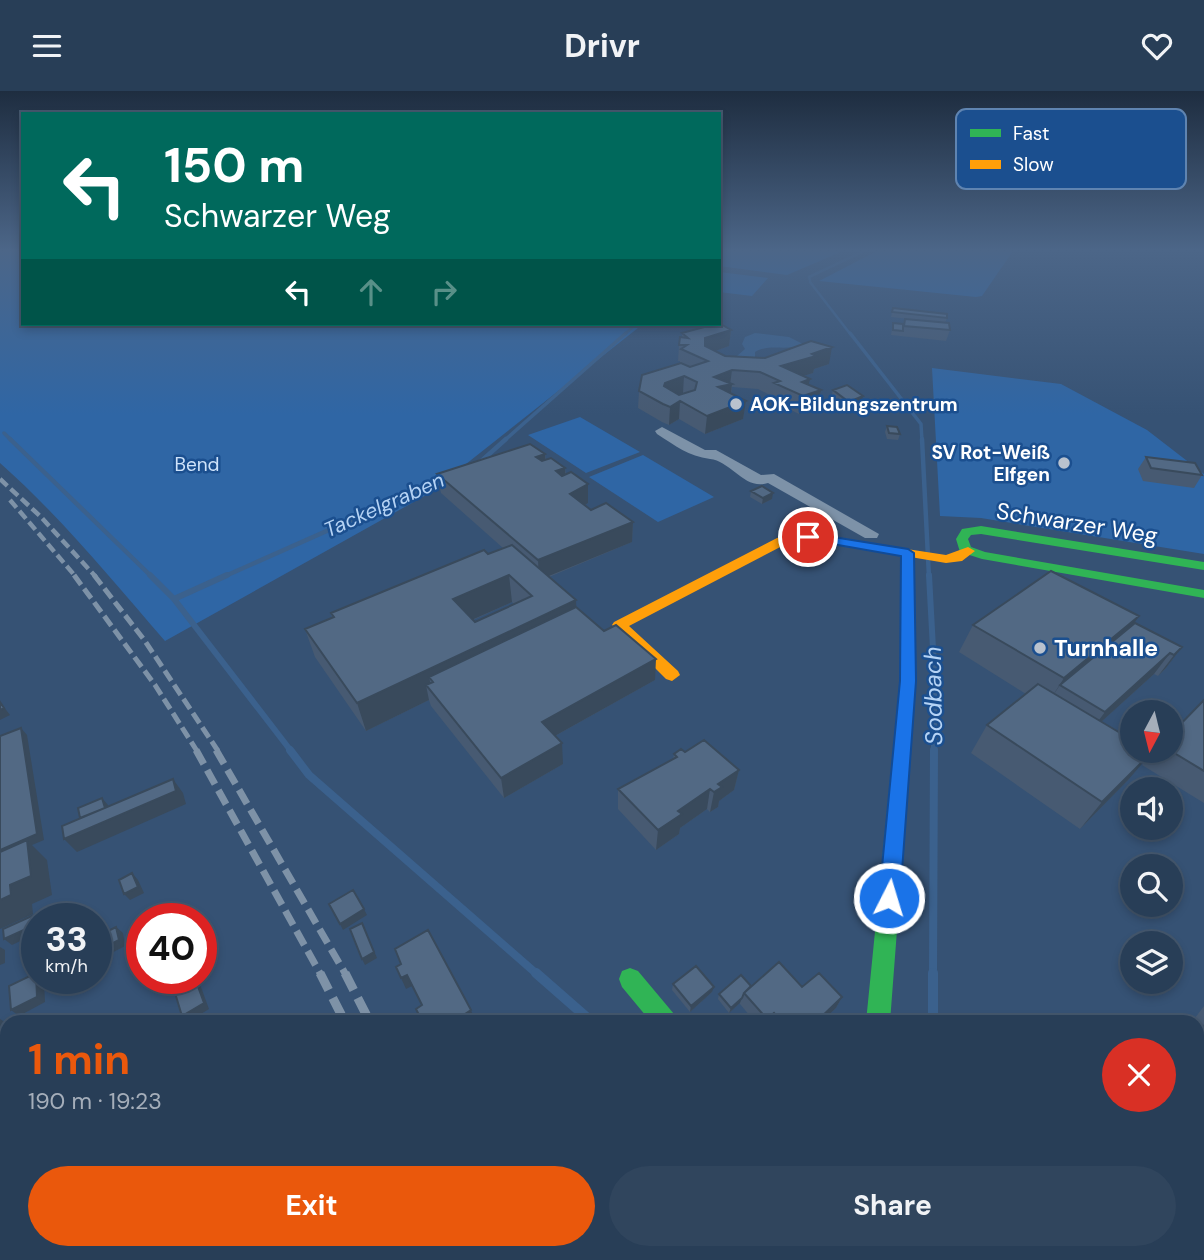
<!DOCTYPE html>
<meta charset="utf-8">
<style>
body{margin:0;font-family:"DM Sans",sans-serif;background:#30455d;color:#f1f3f6;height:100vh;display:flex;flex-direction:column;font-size:26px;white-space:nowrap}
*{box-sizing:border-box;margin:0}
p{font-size:23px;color:#a5aeba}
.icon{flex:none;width:38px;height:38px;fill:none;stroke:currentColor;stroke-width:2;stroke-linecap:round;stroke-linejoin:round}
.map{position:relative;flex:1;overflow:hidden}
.sheet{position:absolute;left:0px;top:924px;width:1204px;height:245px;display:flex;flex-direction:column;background:#283e57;border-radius:21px 21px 0 0;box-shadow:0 4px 10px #0003,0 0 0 2px #44576d}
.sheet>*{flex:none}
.top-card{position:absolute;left:21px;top:21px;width:700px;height:214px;border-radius:0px;box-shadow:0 4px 10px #0003,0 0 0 2px #44576d;background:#00695c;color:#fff;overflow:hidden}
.needle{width:46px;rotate:187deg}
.tools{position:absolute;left:1120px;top:609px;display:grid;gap:14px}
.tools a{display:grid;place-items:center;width:63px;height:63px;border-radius:50%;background:#283e57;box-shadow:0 4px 10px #0003,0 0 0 2px #44576d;font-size:35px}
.speed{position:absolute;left:21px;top:812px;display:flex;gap:14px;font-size:35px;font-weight:700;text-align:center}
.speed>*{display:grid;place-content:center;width:91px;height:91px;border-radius:50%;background:#283e57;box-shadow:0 4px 10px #0003,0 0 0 2px #44576d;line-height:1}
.speed small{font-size:18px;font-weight:400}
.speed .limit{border:10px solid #d22;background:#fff;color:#111}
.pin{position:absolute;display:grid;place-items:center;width:60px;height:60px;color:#fff;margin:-30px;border:4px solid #fff;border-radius:50%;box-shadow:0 2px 7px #0007}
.me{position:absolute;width:77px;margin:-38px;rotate:5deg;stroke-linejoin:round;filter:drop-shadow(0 0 5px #0008)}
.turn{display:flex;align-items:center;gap:24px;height:147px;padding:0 28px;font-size:32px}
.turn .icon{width:91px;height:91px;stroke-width:2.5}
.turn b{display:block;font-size:49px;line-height:60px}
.lanes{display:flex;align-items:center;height:66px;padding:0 28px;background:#0003;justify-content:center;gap:35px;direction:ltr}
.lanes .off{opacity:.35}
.round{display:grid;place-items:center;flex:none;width:74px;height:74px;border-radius:37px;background:#30455d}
.overview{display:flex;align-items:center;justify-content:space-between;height:119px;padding:0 28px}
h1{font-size:42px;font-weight:700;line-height:52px;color:#ea580c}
.button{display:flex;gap:14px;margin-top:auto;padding:14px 28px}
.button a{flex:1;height:80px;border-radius:42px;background:#ea580c;color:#fff;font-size:28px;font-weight:700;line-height:80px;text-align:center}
.button a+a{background:#30455d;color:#f1f3f6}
header{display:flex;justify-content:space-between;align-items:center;height:91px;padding:0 28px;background:#283e57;font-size:32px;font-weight:700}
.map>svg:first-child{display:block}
</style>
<header><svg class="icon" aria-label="menu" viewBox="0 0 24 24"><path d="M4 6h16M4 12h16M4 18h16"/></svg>Drivr<svg class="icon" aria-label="heart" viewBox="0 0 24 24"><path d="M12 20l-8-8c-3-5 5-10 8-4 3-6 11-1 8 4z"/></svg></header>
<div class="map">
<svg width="1204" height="1169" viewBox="0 0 1204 1169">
<rect width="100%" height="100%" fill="#365274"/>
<path fill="#2f66a5" d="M0 160H23V233H643L428 403 165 550C112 489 61 426 0 372Z
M719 160H843L787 184 719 175Z
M877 160H1013L982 205 976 206 819 190Z
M719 181 768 187 752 205 719 201Z
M932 277 1061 293 1147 339 1204 383V463L981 427 940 425Z
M580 326 640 361 586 382 528 344Z
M643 364 714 406 658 431 589 386Z
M501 1162H790L798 1169H505Z"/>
<path fill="#3b618d" d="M755 242 789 246 803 253C787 261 770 252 755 261V267L740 268 737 265 745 258 742 253 745 246Z"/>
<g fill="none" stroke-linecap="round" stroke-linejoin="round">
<path stroke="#3b618d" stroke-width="2.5" d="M810 189 809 186 864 160
M810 191 851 244
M624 244 636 233"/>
<path stroke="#3b618d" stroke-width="3.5" d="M850 242 921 333 922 350
M4 342 12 350
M504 350 626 242"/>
<path stroke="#3b618d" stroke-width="4.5" d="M10 348 152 486
M922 348 929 486
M478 373 506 348
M223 486 446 387"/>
<path stroke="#3b618d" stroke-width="6" d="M150 484 174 508 291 660
M929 484 934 576V660
M174 508 227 484"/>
<path stroke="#3b618d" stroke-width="8" d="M290 659 309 684 538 884
M933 884 934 659"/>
<path stroke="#3b618d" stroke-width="10" d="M536 882 592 931
M933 931V882
M928 1169 929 1162"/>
<path fill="#7d92a8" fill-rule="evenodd" d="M662 336 705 359H716L761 384 774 383 879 443 877 447H865L768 392C745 400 731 370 710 368 688 365 676 355 657 343L655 340Z
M196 1162H241L238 1169H193Z
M771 1162H814L817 1169H774Z
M839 1162H877V1169H839Z"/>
<path fill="#30b455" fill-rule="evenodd" d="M981 435 1204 471V479L981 443 971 444 968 448 971 456 985 461 1204 499V507L982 468 960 461 956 448 962 438Z
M907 458 914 462 916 590 890 931H866L900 590V462Z
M630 877 638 880 674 923 678 931H651L622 896 619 888 622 880Z"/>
<path fill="#ff9f0a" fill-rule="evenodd" d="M802 442 946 464 968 456 975 460 962 470 946 472 821 451 802 450 786 453 629 535 678 580 680 584 672 590 666 588 612 534 614 531 777 447Z"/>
<path stroke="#7e92a7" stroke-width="4.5" stroke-dasharray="10 4.5" stroke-linecap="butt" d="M0 388 40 425 96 486
M10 409 76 486"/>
<path stroke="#7e92a7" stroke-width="5" stroke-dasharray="12 5" stroke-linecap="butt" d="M74 484 155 594 197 660
M94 484 145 550 218 660"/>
<path stroke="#7e92a7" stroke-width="7" stroke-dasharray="16 7" stroke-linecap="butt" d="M196 659 321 884
M216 659 346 884"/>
<path stroke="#7e92a7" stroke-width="9" stroke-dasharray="19 9" stroke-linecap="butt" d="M320 882 345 931
M345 882 370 931
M450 1162 453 1169
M478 1162 481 1169"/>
</g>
<path fill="#475a72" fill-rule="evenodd" d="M893 217 947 227 945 232 950 239 946 250 891 244 893 232 903 233 905 228H909L891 226Z
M731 239 729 255 715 260 725 265 829 273 814 278 813 282 803 285 808 293 817 316 799 323 771 309 772 305 758 298 732 296 731 303 746 310 743 328 705 343 679 328 669 334 662 331 638 317 639 300 680 272V270H678L679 254 682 246V242Z
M833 299 860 317 846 323 830 311Z
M887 335 900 343 898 349 887 348 885 341Z
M545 363 546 369 565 377 566 383 588 412 585 414 591 419 633 431 632 451 549 486 576 509V516L655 589 555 645 563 673 504 707 431 615 429 609 366 640 315 566 305 538 332 527 331 522 503 457 441 402 437 383ZM512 511 514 513 475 531 473 529Z
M1146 366 1202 384 1194 397 1143 390 1138 378Z
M751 400 772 408 762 413 750 406Z
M1135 532 1182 556 1166 577 1158 585 1154 583 1101 631 1129 688 1080 738 971 662 987 634 1026 603 959 561 973 534Z
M1204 609V712L1142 674 1155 660H1171Z
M685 661 739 679 734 699 719 710 718 716 710 721 707 718 680 737 679 743 656 759 618 718V698L673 668 674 663Z
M673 893 712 901 690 921 672 899Z
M751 895 802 896 842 906 836 917 821 931H755L740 913V912L729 922 718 908 719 903Z
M1204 915V1169H1066L1059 1162H1197V931H1192Z"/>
<path fill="#394a5c" d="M731 239 729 255 704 264 705 247Z
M832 256 829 273 814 278 813 282 780 292 781 275Z
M732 279 730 294 732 293 730 311 718 301 714 286Z
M684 285 683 302 664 309V295L665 292Z
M810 288 806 304 821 299 817 316 799 323 803 305 802 291Z
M863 305 860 317 846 323 849 311Z
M680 310 679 328 669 334 670 316Z
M746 310 743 328 705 343 707 325Z
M545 363 546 382 536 366Z
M565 377 566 396 556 380Z
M588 393V412L571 423 570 403Z
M773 402 772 408 762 413 763 407Z
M633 431 632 451 539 489 538 469Z
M509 484 512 511 458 535 453 508Z
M576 509 577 537 433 591 429 586 433 603 426 594 429 609 366 640 357 612Z
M1139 525 1121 552 1060 594 1046 615 1064 587Z
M1182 556 1166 577 1158 585 1174 564Z
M1170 562 1154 583 1090 641 1105 621Z
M656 568 655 589 544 651 542 631Z
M0 611 10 624 0 629Z
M21 637 27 644 44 749 32 754 47 769 52 804 32 813 33 823 0 838V759Z
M562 652 563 673 504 707 501 687Z
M1152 661 1129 688 1080 738 1102 711Z
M739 679 734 699 719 710 718 716 710 721 714 701 718 693Z
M173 688 183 702 186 713 77 761 64 748Z
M710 698 707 718 680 737 679 743 656 759 658 739 678 720Z
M102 707 108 714 111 728 105 721Z
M132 782 138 789 144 802 130 809 124 803Z
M364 818 367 824 343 839 340 833Z
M34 824 38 828H37V842L12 854 4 848Z
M116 836 123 842 125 855 98 869 96 867V861Z
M365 838 377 867 365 874 362 868Z
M0 856 5 859V872L0 874Z
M407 884 412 895 406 898 401 887Z
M37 887 44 888 45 911 19 925 11 919Z
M196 890 201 896 209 918 188 931 182 925Z
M714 896 712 901 690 921 691 915Z
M842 906 836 917 821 931H816Z
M742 907 740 912 729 922 731 917Z
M471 919 475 930 473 931H453Z
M774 922 770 931H765L767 928Z
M428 926 430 931H422V930Z
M0 928 5 931 7 955V1047L0 1051Z
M97 1162H121L110 1169H86Z"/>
<path fill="#526984" stroke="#394a5c" stroke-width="2" fill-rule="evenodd" d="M893 217 947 223V227L892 221Z
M905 228 949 232 950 239 904 235Z
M719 232 731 239 705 247V255L725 265 765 267 811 250 832 256 812 263 816 265 781 275 810 288 802 291 821 299 803 305 774 292 780 290 760 281 732 279 714 286 732 293 718 296 746 310 707 325 680 310 670 316 663 313 639 300 642 284 681 272 690 276 708 270 681 258 687 254H679L680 246 688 247 682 242ZM684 285 697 291 695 299 679 304 664 295 665 292Z
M893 232 903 233V240L893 239Z
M847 294 863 305 849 311 833 299Z
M887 335 897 336 900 343 889 342Z
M530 353 545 363 536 366 542 370 551 367 565 377 556 380 562 385 571 381 588 393 570 403 591 419 606 412 633 431 538 469 437 383Z
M1146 366 1195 372 1202 384 1151 377Z
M762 395 773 402 763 407 751 400Z
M512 454 576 509 357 612 305 538 334 526 331 522 484 459 488 463ZM509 484 532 505 475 531 453 508Z
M1051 480 1139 525 1064 587 973 534Z
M576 516 604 540 616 534 656 568 542 631 562 652 501 687 426 594 433 591 429 586Z
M1135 532 1182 556 1174 564 1170 562 1105 621 1060 594Z
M1038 593 1132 649V660H1150L1152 661 1102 711 987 634Z
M1204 609V680L1171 660V643Z
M0 611 4 617 0 619Z
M21 637 37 743 0 759V645Z
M704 649 739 679 718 693 722 696 714 701 710 698 678 720 682 723 658 739 618 698 677 666 674 663 681 658 685 661Z
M173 688 176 700 64 748 62 735Z
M102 707 105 717 80 727 78 717Z
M27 749 31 785 10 794 11 804 0 809V761Z
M132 782 138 796 124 803 119 789Z
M353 799 364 818 340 833 329 813Z
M34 824 35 834 4 848 3 838Z
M362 832 374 861 362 868 350 838Z
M116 836 119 849 96 861V846Z
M428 839 471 919 453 931H430L428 926 422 930 416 918 422 914 407 884 401 887 396 876 401 873 395 858Z
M779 871 802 896 819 882 842 906 816 931H782L774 922 767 928 744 902Z
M696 875 714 896 691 915 673 893Z
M36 882 37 906 11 919 9 895Z
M741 884 751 895 744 902 742 907 731 917 719 903Z
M196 890 204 912 182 925 175 902Z
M1204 935V1011L1197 1005V945Z
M1204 1031V1169H1132L1125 1162 1121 1169H1098L1091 1162H1197V1042Z
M7 1157V1162H97L86 1169H0V1161Z"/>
<linearGradient id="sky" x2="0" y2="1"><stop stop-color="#1e2d40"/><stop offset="0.49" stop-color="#4c6688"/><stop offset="1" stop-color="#4c6688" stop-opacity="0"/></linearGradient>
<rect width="1204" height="324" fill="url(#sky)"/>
<path fill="#1a73e8" stroke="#114b97" stroke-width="2" d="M808 442 908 458 914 462 916 590 900 807 897 814 889 816 882 814 879 807 900 590 901 465 804 448 802 446Z"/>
<g fill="#b9c2ce" stroke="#1b4f8f" stroke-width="2.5">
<circle cx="736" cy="313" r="7"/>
<circle cx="1064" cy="372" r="7"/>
<circle cx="1040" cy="557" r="7"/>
</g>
<g text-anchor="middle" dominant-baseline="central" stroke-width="5" stroke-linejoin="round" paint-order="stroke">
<g font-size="19" font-weight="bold" fill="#fff" stroke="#1b4f8f" text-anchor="start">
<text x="750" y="313">AOK-Bildungszentrum</text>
<text x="1050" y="361" text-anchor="end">SV Rot-Weiß<tspan x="1050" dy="22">Elfgen</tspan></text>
</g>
<g font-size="19" fill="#cfe3fa" stroke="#1b4f8f">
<text x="197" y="373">Bend</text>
</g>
<g font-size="21" font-style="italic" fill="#b5d3f5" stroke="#1b4f8f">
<text transform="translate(384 414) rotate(-24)">Tackelgraben</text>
</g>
<g font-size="23" fill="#fff" stroke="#1b4f8f">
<text transform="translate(1077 432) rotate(9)">Schwarzer Weg</text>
</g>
<g font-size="23" font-weight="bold" fill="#fff" stroke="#1b4f8f" text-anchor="start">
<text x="1054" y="557">Turnhalle</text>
</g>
<g font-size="24" font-style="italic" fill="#b5d3f5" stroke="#1b4f8f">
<text transform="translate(933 605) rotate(-91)">Sodbach</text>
</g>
</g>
<rect x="956" y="18" width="230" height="80" rx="10" fill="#1b4f8f" stroke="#5f84b1" stroke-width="2"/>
<rect x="970" y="38" width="31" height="8" fill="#30b455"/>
<rect x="970" y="69" width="31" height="9" fill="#ff9f0a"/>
<g font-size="19" fill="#fff">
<text x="1013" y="49">Fast</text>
<text x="1013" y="80">Slow</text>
</g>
</svg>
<div class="tools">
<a><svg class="needle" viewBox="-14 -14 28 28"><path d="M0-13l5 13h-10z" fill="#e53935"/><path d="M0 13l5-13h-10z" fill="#a5aeba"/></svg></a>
<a><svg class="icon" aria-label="sound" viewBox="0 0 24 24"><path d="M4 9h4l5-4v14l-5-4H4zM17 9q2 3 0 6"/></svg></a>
<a><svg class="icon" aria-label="search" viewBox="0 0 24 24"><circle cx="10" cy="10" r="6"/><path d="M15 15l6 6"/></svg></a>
<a><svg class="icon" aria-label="layers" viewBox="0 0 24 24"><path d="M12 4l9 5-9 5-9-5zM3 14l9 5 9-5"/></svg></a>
</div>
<div class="speed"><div>33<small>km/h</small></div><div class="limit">40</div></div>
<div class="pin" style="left:808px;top:446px;background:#d93025"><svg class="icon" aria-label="arrive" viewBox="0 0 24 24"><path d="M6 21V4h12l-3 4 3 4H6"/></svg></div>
<svg class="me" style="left:889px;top:807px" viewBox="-20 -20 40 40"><circle r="17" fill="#1a73e8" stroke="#fff" stroke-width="3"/><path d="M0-11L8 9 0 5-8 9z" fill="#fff"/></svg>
<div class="top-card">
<div class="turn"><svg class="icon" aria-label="left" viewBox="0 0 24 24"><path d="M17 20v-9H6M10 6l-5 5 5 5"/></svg><div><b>150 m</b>Schwarzer Weg</div></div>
<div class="lanes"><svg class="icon" aria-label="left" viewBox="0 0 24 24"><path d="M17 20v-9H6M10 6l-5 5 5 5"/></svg><svg class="icon off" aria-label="ahead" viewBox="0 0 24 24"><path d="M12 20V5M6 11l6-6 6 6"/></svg><svg class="icon off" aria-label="right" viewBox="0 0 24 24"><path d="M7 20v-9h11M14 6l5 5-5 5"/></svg></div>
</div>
<section class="sheet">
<div class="overview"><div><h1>1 min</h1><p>190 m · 19:23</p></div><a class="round" style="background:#d93025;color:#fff"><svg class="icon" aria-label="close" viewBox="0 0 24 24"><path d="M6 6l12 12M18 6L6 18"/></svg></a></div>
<div class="button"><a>Exit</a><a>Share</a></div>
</section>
</div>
